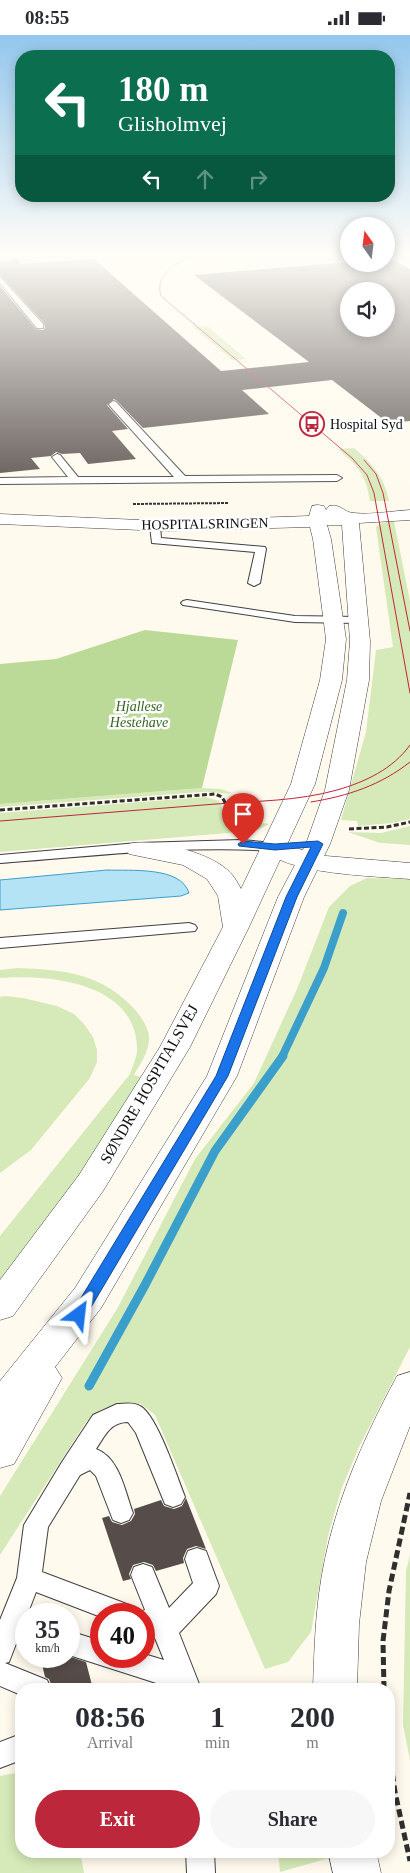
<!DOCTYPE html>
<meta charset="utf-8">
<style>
body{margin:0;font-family:"Times New Roman",serif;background:#f7f7f7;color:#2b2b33;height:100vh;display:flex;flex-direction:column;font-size:19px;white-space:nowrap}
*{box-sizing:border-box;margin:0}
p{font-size:16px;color:#7c7c81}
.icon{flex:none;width:28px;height:28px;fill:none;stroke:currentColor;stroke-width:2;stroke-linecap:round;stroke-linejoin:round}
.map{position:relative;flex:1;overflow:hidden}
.sheet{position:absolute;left:15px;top:1648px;width:380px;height:175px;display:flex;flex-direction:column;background:#fff;border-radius:20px;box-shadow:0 2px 12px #0003}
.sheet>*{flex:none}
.hud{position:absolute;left:15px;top:15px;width:380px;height:152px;border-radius:20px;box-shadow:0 2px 12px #0003;background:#0b6e4f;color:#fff;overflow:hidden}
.needle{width:32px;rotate:346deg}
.buttons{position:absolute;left:340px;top:182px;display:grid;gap:10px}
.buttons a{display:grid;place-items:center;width:55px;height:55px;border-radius:50%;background:#fff;box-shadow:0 2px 12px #0003;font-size:25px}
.speed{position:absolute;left:15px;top:1568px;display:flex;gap:10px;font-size:25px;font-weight:700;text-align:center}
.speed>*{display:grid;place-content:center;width:65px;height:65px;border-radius:50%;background:#fff;box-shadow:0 2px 12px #0003;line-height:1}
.speed small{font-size:12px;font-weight:400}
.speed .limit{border:8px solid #d22;background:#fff;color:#111}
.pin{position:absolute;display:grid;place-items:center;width:42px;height:42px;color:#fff;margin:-51px -21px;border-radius:50% 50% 50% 0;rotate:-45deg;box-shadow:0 0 5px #0007}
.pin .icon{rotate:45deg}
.me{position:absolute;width:55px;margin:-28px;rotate:30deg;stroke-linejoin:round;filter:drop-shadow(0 0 4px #0008)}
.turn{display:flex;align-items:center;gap:18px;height:105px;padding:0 20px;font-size:22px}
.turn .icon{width:65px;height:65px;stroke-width:2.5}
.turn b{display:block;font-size:35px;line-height:42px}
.lanes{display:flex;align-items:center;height:48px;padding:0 20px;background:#0003;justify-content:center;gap:25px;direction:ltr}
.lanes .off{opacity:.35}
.eta{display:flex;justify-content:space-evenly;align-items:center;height:85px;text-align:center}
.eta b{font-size:30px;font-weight:700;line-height:35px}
.button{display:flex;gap:10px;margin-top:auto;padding:10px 20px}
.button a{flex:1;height:58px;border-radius:30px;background:#bc273b;color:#fff;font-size:20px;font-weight:700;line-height:58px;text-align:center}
.button a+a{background:#f7f7f7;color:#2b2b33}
.status{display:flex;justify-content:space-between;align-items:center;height:35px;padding:0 25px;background:#fff;direction:ltr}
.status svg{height:14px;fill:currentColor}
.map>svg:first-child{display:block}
</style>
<div class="status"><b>08:55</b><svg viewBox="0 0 49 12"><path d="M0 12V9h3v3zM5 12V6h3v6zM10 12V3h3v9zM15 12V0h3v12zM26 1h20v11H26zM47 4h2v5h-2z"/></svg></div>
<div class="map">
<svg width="410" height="1838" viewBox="0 0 410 1838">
<rect width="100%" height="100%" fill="#fffaed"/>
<path fill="#d6e9b8" d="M207 291 246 324 232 325 193 292Z
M354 413C373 429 384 442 389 466H370C366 440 358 431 338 414Z
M394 486 410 566V784L392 788 358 791 357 786 341 785 366 697 376 615 393 612 376 492 382 488Z
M202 753 221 754 232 758C223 760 212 756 202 757L0 772V769Z
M206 762 219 766 225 781 230 784 270 789 257 795 240 797 0 817V778Z
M410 791V810L380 808 348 797 381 798Z
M367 843 410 844V1312L359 1412 341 1455 328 1501 311 1597 288 1627 265 1634 155 1380 141 1369 118 1368 100 1375 86 1387 0 1520V1461L117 1274 195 1124 254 1048 297 954 329 872 350 851Z
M18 933C66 935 103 938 137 977 142 983 150 996 149 1004 149 1017 140 1029 134 1040L141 1042 76 1150 0 1255V1201L130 1039C132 1033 136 1024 137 1017 139 948 51 939 0 943V935Z
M5 961 23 963 57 971 74 979 84 989 93 1002 97 1015V1027L90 1043 31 1115 0 1138V962Z
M410 1520V1725L403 1690 406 1536Z
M21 1737V1816H80L84 1838H0V1741Z
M278 1816H332L333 1822 280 1837Z"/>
<path fill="#bbd997" d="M145 595 238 605 202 753 0 769V629L56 624Z"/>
<path fill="#b3e3f5" stroke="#3b9fcc" d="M107 835C130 836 181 831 189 858L181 861 0 875V845Z"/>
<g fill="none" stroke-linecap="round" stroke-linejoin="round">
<path stroke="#3b9fcc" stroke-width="8" d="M282 1022 324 933 343 878"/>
<path stroke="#3b9fcc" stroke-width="9" d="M89 1351 145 1250 215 1116 283 1021"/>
</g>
<path fill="#564d4a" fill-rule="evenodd" d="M0 219H4L6 224 15 223 21 229 94 224 221 336 309 327 194 240 349 227V230L386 229V226H395L410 234V386L388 388 332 345 242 355 269 379 143 393 117 366 114 364 107 370 128 394 112 396 136 424 88 429 80 418 62 419 56 417 51 421 31 423 40 434 0 438V251L36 294 43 295 45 293 44 288 0 240ZM349 256H386V294H349Z
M186 1463 206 1514 196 1511 187 1514 183 1523 184 1528 156 1536 153 1530 144 1527 133 1530 129 1539 131 1544 123 1546 102 1483 109 1481 112 1487 122 1490 131 1486 135 1479 134 1474 161 1465 164 1471 174 1474 182 1471Z
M40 1621H68L86 1627 93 1654H53L49 1644 45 1642Z"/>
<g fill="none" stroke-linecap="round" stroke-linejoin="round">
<path stroke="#dbd6cb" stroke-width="12" stroke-dasharray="12 6" stroke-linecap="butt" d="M0 221 11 220"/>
<defs>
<path id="service" d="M0 242 43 289V293H37L0 248Z
M113 366 116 367 185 441 337 440 342 443 337 446 0 449V443L68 442 52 422 57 419 60 420 78 442H174L110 371 109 369Z
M155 488 160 491 161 503 265 512 266 514 260 548 254 551 248 548 255 517 152 508 150 491Z
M187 565 295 581 358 582 364 585 358 588 295 587 183 570 181 568 183 566Z
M241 805 275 808 280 809 282 812 280 815 275 816C183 810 92 821 0 828V820L138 808Z
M189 888 195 890 197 893 195 896 0 913V903Z
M117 1369C124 1369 133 1367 140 1371 157 1380 177 1442 185 1462L181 1469 173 1472 165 1469 136 1398 128 1387C110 1387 105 1401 96 1414 120 1423 125 1457 133 1478L129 1485 121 1488 113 1485 96 1441 90 1435 80 1440 48 1492 42 1537 132 1571 135 1579 145 1575 131 1540 134 1532 143 1529 152 1532 169 1573 193 1548 185 1524 188 1516 197 1513 206 1516 219 1551 216 1559 179 1598 201 1654H175L69 1620V1596L101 1606V1621H144V1619L164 1625 155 1603 144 1599V1579H101V1582L36 1557 9 1627 5 1628 47 1645 51 1654H21V1660L0 1651V1585L17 1543 24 1490 62 1427 93 1380Z
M21 1699V1725L0 1733V1707Z
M186 1816H214L215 1838H187Z"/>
<path id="minor" d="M275 804 314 820 410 828V844C377 841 282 840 262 812L266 807Z
M410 1337V1391L381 1466 366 1527 359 1589 357 1654H313C314 1622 315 1590 319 1559 329 1481 360 1410 397 1341Z
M328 1816H376L381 1838H333Z"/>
<path id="tertiary" d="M6 219H28L26 221 7 222Z
M318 470 324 471 326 475 329 471C341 468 344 478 354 478 372 480 392 476 410 475V485L359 488 370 606 369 645 349 755 330 809 304 862 237 1041 101 1273 55 1332 62 1343 14 1429 0 1433V1346L75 1253 207 1041 278 862 306 809 325 755 347 645 350 606 342 490H327L331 504 346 604 342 645 315 749 249 892 190 1012 103 1156 13 1281 0 1285V1245L79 1140 160 1012 223 892 218 861 207 844 183 830 129 819 125 814 129 809C153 803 206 817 225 833 232 838 237 846 241 854L291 749 320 645 326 604 313 504 310 492 164 496 0 489V479L164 486 309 481 312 471Z"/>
</defs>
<use href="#service" stroke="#404040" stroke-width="2"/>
<use href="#minor" stroke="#404040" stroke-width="1"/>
<use href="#tertiary" stroke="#404040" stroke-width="1"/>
<path stroke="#2f2f2f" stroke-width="1" stroke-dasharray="2.5 1" stroke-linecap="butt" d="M88 219H95
M40 223 76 220"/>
<path stroke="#2f2f2f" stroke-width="2" stroke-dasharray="3 1" stroke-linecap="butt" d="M133 469 229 468"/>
<path stroke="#2f2f2f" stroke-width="3" stroke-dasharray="5 2.5" stroke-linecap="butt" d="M0 775 215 759 222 762 232 780 259 784
M349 794 387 792 410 787"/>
<path stroke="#2f2f2f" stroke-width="5" stroke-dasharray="8 4" stroke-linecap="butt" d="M384 1654 383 1606 389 1556 410 1458
M389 1715 395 1757 410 1826"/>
<use href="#service" fill="#fff" fill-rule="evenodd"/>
<use href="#minor" fill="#fff" fill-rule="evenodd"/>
<use href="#tertiary" fill="#fff" fill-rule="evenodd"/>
<path stroke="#bc273b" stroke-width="1" d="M193 219C177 230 154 238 161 261L352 423 367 440 374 458 410 658
M364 425 376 439 383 458 410 596
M311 767C348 761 381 750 410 727
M0 786C72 780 144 775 216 769 257 766 298 766 337 755 365 747 393 734 410 710"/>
</g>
<linearGradient id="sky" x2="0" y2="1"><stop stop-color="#93c7ed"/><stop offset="0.46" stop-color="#fffdf7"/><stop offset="1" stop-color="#fffdf7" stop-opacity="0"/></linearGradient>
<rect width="410" height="476" fill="url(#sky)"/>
<path fill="#1a73e8" stroke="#114b97" d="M243 806 275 809 318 806 323 809 297 862 228 1041 84 1284 79 1286 73 1284 71 1280 73 1276 216 1041 286 862 311 812 275 815 239 811 238 809Z"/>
<defs>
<symbol id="bus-ring" viewBox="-11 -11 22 22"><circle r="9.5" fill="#fff" stroke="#bc273b" stroke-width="1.5"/><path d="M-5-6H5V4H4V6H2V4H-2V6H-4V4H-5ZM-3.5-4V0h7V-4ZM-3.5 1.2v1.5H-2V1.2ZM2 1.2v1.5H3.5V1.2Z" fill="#bc273b"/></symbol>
</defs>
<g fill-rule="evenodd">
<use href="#bus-ring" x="298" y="375" width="28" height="28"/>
</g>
<g text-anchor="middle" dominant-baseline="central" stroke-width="5" stroke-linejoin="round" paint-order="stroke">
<g font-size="14" fill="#0d0d0d" stroke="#fff" text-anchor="start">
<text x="330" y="389">Hospital Syd</text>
</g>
<g font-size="14" fill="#0d0d0d" stroke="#fff">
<text transform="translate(205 489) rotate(-1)">HOSPITALSRINGEN</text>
</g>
<g font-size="14" font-style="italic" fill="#33641e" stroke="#fff">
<text x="139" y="671">Hjallese<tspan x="139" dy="16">Hestehave</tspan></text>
</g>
<g font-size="16" fill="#0d0d0d" stroke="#fff">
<text transform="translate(149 1049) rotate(-60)">SØNDRE HOSPITALSVEJ</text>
</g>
</g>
</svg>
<div class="buttons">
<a><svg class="needle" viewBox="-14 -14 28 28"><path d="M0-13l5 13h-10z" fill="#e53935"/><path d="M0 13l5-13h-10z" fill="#7c7c81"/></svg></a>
<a><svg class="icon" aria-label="sound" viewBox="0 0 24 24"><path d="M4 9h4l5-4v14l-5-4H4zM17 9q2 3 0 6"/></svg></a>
</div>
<div class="speed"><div>35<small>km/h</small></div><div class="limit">40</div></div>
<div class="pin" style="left:243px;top:809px;background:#d93025"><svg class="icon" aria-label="arrive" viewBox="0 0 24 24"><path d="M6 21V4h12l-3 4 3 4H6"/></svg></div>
<svg class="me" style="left:79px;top:1280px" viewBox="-20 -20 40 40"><path d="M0-17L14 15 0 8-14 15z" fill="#1a73e8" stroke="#fff" stroke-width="4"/></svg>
<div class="hud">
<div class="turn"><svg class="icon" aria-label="left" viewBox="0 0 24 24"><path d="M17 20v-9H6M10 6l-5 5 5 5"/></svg><div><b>180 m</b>Glisholmvej</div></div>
<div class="lanes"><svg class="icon" aria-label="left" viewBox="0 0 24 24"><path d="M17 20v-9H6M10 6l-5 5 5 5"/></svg><svg class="icon off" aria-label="ahead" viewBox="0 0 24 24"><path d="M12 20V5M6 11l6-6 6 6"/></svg><svg class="icon off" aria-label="right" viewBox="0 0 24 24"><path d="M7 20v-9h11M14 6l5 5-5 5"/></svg></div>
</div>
<section class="sheet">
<div class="eta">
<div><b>08:56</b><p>Arrival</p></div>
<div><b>1</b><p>min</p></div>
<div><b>200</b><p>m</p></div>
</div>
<div class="button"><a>Exit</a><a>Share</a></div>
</section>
</div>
